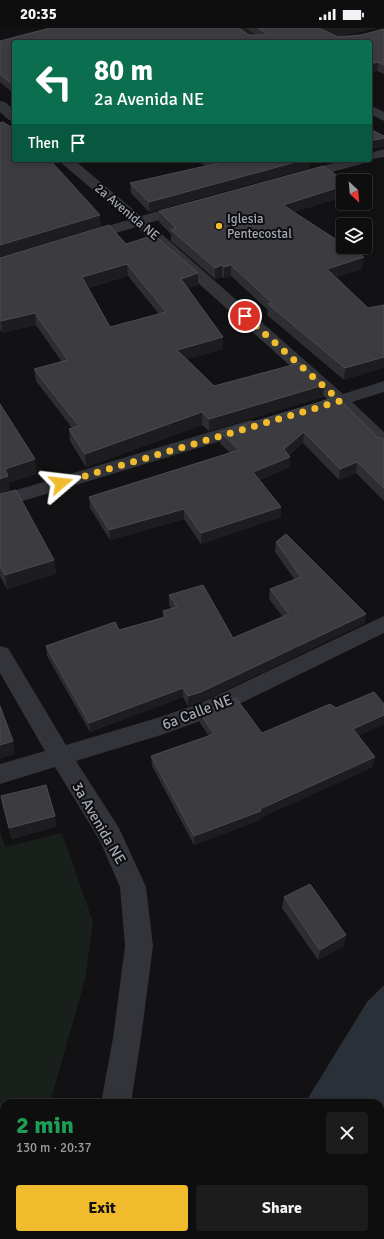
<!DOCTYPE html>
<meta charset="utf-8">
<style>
body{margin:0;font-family:Signika,sans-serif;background:#1c1c1d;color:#f1f3f6;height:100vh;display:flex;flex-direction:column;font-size:15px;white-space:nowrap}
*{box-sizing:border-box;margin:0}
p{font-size:13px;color:#9b9c9e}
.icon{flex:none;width:22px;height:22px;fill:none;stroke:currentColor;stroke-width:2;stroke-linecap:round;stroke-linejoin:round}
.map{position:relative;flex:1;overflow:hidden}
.drawer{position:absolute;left:0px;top:1071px;width:384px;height:140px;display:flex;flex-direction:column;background:#0e0e0f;border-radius:12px 12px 0 0;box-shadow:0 2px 6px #0003,0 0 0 1px #2e2e2f}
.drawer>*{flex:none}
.top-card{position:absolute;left:12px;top:12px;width:360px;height:122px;border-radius:4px;box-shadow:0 2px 6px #0003,0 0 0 1px #2e2e2f;background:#0b6e4f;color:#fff;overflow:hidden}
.needle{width:26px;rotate:154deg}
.fabs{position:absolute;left:336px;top:146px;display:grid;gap:8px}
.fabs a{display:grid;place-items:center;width:36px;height:36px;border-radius:4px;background:#0e0e0f;box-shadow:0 2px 6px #0003,0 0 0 1px #2e2e2f;font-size:20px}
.pin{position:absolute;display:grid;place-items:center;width:34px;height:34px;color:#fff;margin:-17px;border:2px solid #fff;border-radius:50%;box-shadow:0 1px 4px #0007}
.me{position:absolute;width:44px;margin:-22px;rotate:73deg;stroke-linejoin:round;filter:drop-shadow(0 0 3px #0008)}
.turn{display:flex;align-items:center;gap:14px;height:84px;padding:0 16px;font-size:18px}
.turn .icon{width:52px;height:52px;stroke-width:2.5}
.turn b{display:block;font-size:28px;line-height:34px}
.then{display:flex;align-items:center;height:38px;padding:0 16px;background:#0003;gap:8px;font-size:15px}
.round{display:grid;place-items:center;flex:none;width:42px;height:42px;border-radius:4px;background:#1c1c1d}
.headline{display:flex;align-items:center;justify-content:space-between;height:68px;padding:0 16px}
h1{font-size:24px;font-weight:700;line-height:30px;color:#1e9e55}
.action{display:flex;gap:8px;margin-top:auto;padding:8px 16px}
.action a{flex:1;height:46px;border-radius:4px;background:#f0bc2e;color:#111;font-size:16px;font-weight:700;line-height:46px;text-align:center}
.action a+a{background:#1c1c1d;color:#f1f3f6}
.status{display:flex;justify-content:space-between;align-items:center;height:28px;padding:0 20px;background:#0e0e0f;direction:ltr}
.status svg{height:11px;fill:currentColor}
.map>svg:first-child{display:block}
</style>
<div class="status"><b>20:35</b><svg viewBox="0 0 49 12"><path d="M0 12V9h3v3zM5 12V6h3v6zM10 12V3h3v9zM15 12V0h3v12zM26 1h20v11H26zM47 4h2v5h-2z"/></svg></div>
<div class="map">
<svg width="384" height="1211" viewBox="0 0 384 1211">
<rect width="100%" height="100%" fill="#121214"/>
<path fill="#1e1e21" d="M238 0H378L317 14H259Z"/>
<path fill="#191f1a" d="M0 803 5 819 62 805 93 894 85 952 50 1075H4V1164L0 1165Z"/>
<path fill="#293037" d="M384 957V1205L376 1211H215L218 1207H380V1075H305L367 974Z"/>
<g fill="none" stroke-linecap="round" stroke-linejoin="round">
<path fill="#333439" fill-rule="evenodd" d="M0 73 5 74 14 82V93L9 92 0 84Z
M384 121V129L367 132 365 135 299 153 294 152 292 149 294 146 344 132H370V125Z
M58 132H74L141 188 188 175 193 176 195 179 193 182 149 195 343 366 384 353V364L352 374 384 404V421L377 419 337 379 329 381 323 380 320 376 323 372 327 371 136 199 83 215 78 213 75 210 78 207 128 192Z
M250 392 257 394 259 398 257 402 0 480V467Z
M384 588V605L217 687 161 707 76 733 119 800 146 859 153 918 141 1010 131 1075H101L113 1010 125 918 120 859 100 813 55 739 0 756V736L45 723 0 645V618L8 620 66 717 157 690 201 675Z
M76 1207H108L107 1211H75Z"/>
<path fill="#333439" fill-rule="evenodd" d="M370 77 384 84V93L370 86Z"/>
</g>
<path fill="#2e2e32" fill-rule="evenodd" d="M246 0H319L338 9 361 7 384 1V46L377 43 370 45V14H14V66L0 54V13L256 7Z
M196 132H310L309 140 149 184 131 165 130 155 206 138Z
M343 153V169L294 184 362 241 336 249 368 280 344 352 267 287 268 282 231 248 224 250 222 249 215 251 171 213V206L159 194V183Z
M126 216 198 245V257L188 260 223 321 187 331 214 358 323 369 209 403 202 397 86 439 70 413 69 401 72 400 36 353 34 341 62 334 36 297 2 305 0 301V230ZM128 248 159 286 110 299 88 260Z
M337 369 377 409 384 411V473L356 445 339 452 303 415 289 427 290 429V439L259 452 281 479V489L201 516 184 491 110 512 90 480 89 469 230 425 220 415V404Z
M0 466 54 532 56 546 7 561 0 548Z
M276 514 365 595 200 674 188 678 183 669 90 704 47 628 46 618 119 602 163 589V583L172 581 169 577V567L233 610 283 589 269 571 270 561 295 552 275 524Z
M384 676V696L358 708 373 739 260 790V792L194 817 152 738 151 728 209 708 200 695V685L262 705 336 680Z
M1 768 55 788 56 799 12 811 3 779Z
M284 869 344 918 318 932 282 880Z"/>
<path fill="#1d1d20" d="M378 34 377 43 370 45V36Z
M14 55V66L13 57Z
M384 110V119L370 122V113Z
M303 132H310L309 140 149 184V174Z
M343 158V169L282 188 283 177Z
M100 187 101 199 0 229V217Z
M364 229 362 241 326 253 327 241Z
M127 236 128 248 83 261 82 249Z
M222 237V249L215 251V240Z
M231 237V248L224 250V239Z
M198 245V257L181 263V251Z
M35 285 36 297 2 305 1 293Z
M223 309V321L178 334 177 322Z
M384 329V340L344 352 345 340Z
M324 357 323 369 209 403V391Z
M202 384V397L86 439 85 426Z
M304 404 303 415 283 431 284 421Z
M290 429V439L252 454 253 444Z
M35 431 37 446 9 455 10 462 0 466V451L5 441Z
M357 434 356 445 339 452 340 441Z
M281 479V489L201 516V505Z
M184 481V491L110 512 109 502Z
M54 532 56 546 7 561 5 547Z
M366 586 365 595 200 674 188 678V668Z
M183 660V669L90 704 89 695Z
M384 687V696L352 711 353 701Z
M13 713 15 726 0 731V717Z
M375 729 373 739 260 790V792L194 817V808L260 781Z
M55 788 56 799 12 811 9 800Z
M346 907 344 918 318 932 320 922Z"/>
<path fill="#3b3b40" stroke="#4b4c52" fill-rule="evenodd" d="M50 0H239L249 7H264L266 5 258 0H319L338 9 361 7 384 1V37L378 34 370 36V14H14V55L13 57 0 46V13Z
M3 94 14 101V132H50L100 187 0 217V95Z
M370 101 384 108V110L370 113Z
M214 132H303L149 174 130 155 219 135Z
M323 138 345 153H343V158L283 177 343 216V219H348L364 229 327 241 368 280 384 277V329L345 340 268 276 272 275 231 237 224 239 222 237 215 240 171 202 176 200 159 183Z
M109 197 126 216 154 207 198 245 181 251 223 309 177 322 214 358 300 335 324 357 209 391 202 384 85 426 69 401 79 398 34 341 68 332 35 285 1 293 0 291V230ZM127 236 166 284 110 299 82 249Z
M337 369 377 409 384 411V460L357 434 340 441 304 404 284 421 290 429 253 444 281 479 201 505 184 481 109 502 89 469 239 422 220 404Z
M0 376 35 431 5 441 8 448 0 451Z
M16 462 54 532 5 547 0 538V466Z
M286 506 366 586 201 664 188 668 183 660 89 695 46 618 115 594 119 602 166 589 163 583 177 579 169 567 203 557 233 610 289 586 270 561 301 549 276 514Z
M374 664 384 676V687L353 701 375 729 260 781 261 783 194 808 151 728 214 706 200 685 236 670 262 705 330 676 336 680Z
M0 678 13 713 0 717Z
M46 757 55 788 9 800 1 768Z
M310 856 346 907 320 922 284 869Z"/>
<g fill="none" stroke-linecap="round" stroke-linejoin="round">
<path stroke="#f0bc2e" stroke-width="7" stroke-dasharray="0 12.6" d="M61 455 340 373 245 288"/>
</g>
<circle fill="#f0bc2e" stroke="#0d0d0f" stroke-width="1.5" cx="219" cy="198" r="4"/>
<g text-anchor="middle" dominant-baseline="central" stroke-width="4" stroke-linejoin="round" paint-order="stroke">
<g font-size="13" fill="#a4a8b4" stroke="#0d0d0f">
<text transform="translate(127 184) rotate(40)">2a Avenida NE</text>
</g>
<g font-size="13" fill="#a4a8b4" stroke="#0d0d0f" text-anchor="start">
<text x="227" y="191">Iglesia<tspan x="227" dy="15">Pentecostal</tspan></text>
</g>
<g font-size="15" fill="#a4a8b4" stroke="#0d0d0f">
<text transform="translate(197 684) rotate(-21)">6a Calle NE</text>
<text transform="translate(99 795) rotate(60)">3a Avenida NE</text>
</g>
</g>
</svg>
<div class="fabs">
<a><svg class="needle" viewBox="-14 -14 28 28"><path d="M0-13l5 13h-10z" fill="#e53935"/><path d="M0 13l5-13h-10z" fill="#9b9c9e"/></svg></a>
<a><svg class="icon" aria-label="layers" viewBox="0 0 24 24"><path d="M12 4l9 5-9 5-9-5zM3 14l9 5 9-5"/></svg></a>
</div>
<div class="pin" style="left:245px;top:288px;background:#d93025"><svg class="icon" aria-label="arrive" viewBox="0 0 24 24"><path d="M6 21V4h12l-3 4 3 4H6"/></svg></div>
<svg class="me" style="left:61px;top:455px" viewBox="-20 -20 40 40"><path d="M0-17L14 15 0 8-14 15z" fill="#f0bc2e" stroke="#fff" stroke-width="4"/></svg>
<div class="top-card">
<div class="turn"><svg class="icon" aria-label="left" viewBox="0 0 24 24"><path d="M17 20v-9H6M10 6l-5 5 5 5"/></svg><div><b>80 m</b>2a Avenida NE</div></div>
<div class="then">Then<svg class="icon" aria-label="arrive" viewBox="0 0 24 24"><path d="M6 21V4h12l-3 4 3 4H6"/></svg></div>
</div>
<section class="drawer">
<div class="headline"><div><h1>2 min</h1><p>130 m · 20:37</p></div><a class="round"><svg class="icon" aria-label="close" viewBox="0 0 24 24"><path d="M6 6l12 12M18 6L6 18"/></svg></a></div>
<div class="action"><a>Exit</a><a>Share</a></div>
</section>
</div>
